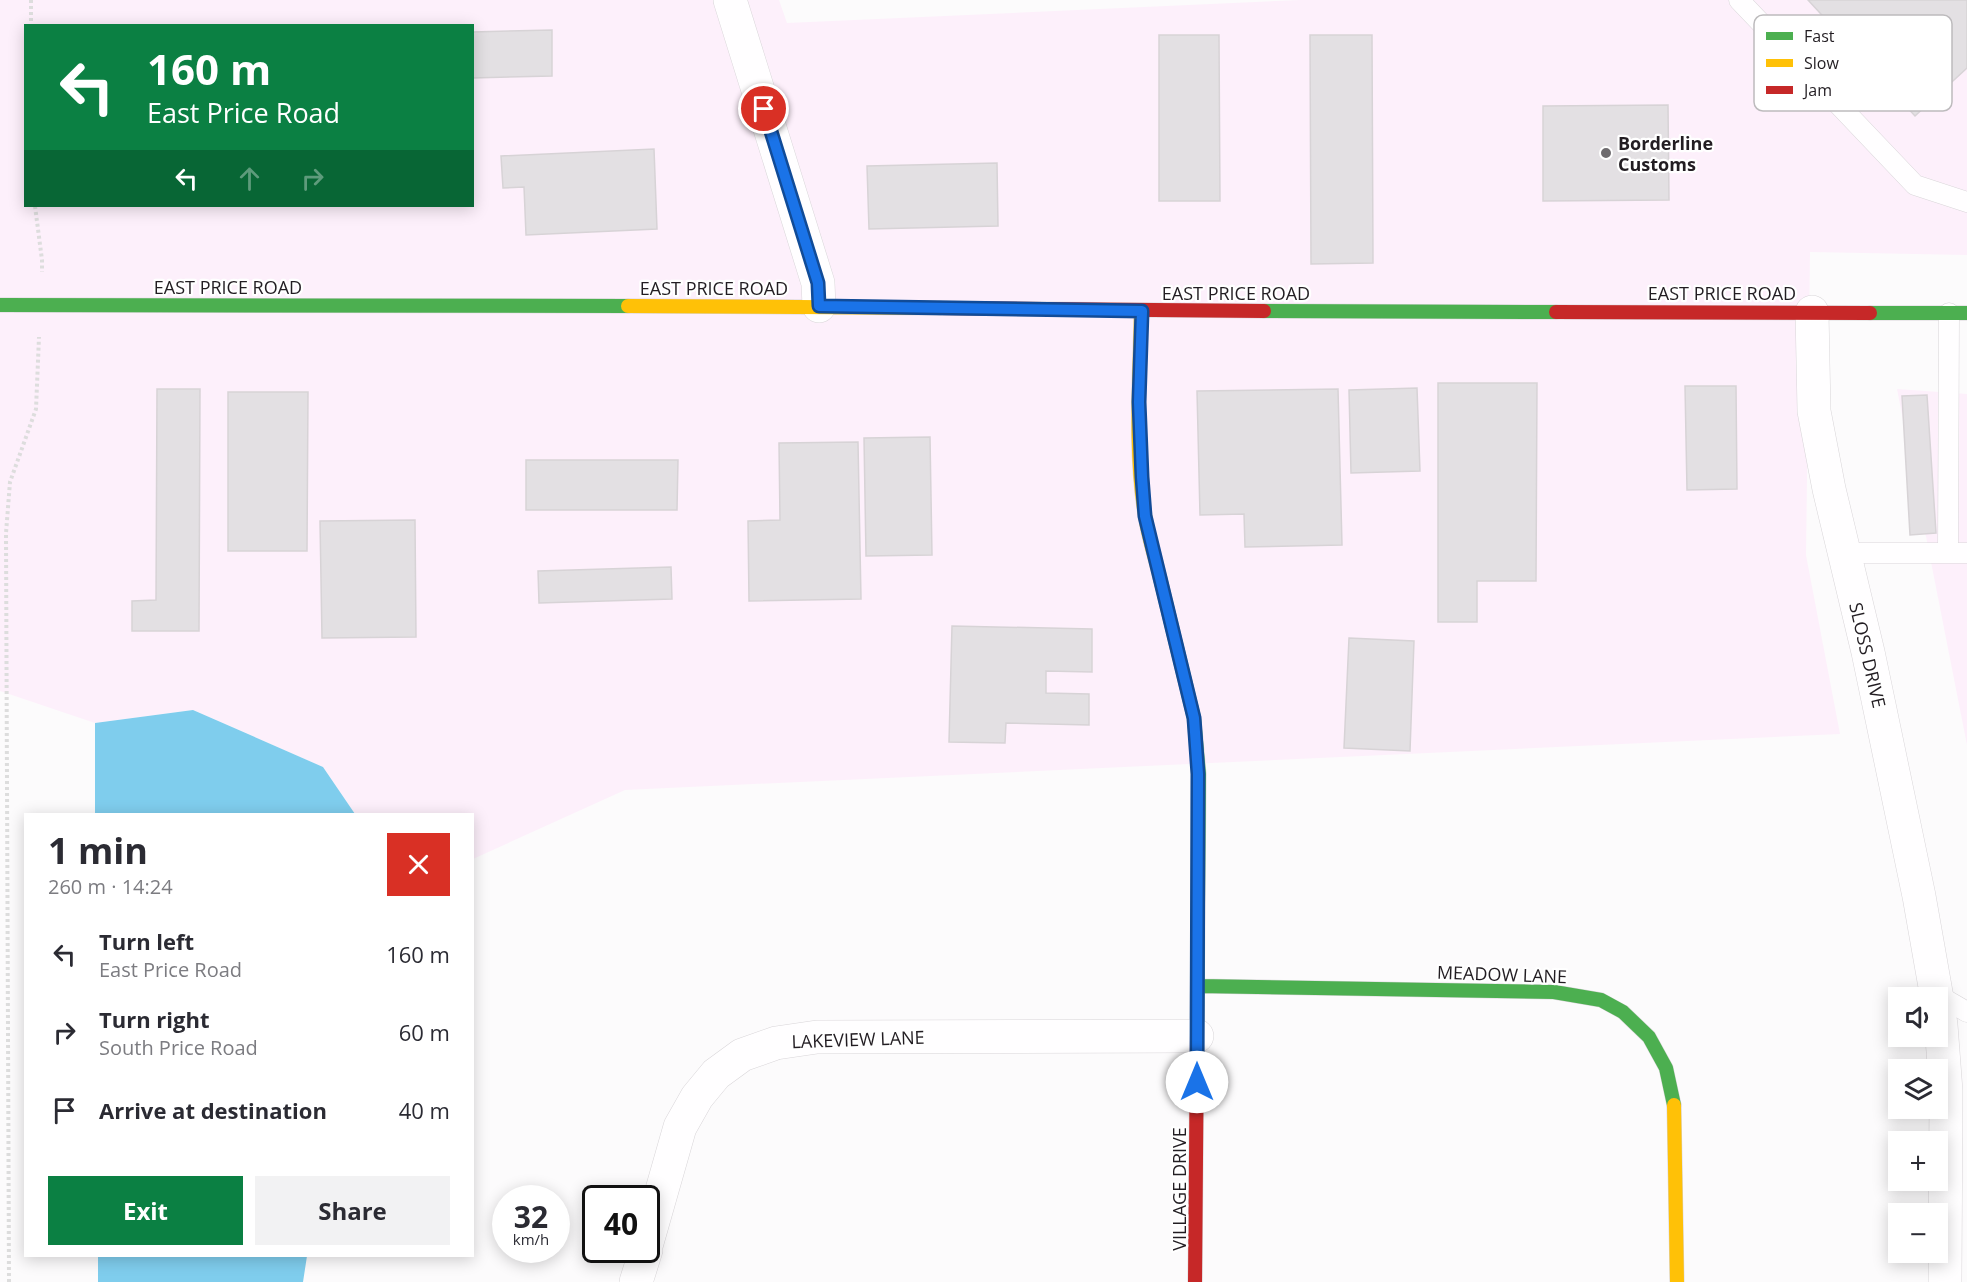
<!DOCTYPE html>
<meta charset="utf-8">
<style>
body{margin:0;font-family:"Open Sans",sans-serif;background:#f2f2f3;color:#2b2b33;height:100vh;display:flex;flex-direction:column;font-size:22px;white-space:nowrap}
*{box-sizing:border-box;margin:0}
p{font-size:20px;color:#7c7c81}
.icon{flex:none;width:33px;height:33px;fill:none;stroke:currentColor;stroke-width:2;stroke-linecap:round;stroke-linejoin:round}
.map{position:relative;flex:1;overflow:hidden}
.sheet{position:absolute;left:24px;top:813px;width:450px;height:444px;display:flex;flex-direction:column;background:#fff;border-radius:0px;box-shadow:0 3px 15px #0003}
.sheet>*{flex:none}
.banner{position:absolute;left:24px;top:24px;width:450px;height:183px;border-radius:0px;box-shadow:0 3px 15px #0003;background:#0b8043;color:#fff;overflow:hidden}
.controls{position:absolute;left:1888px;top:987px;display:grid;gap:12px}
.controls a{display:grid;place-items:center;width:60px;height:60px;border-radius:0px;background:#fff;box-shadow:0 3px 15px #0003;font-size:30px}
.speed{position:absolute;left:492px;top:1185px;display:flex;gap:12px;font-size:30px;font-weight:700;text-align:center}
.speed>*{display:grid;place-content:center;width:78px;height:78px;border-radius:50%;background:#fff;box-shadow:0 3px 15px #0003;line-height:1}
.speed small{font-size:15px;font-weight:400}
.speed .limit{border:3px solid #111;border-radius:9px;background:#fff;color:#111}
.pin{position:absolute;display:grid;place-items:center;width:51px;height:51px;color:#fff;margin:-26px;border:3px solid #fff;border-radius:50%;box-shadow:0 2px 6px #0007}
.me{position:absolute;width:66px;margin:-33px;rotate:0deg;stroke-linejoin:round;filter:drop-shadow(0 0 4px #0008)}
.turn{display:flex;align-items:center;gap:21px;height:126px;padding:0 24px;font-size:27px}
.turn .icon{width:78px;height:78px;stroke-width:2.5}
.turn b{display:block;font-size:42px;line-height:51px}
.lanes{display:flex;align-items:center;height:57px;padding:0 24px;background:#0003;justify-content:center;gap:30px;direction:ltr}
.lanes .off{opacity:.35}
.round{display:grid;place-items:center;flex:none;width:63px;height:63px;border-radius:0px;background:#f2f2f3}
.overview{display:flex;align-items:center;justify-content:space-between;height:102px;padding:0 24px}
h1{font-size:36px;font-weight:700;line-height:45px}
.action{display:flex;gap:12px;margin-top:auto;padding:12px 24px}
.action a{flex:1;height:69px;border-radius:0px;background:#0b8043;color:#fff;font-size:24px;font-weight:700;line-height:69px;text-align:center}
.action a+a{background:#f2f2f3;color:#2b2b33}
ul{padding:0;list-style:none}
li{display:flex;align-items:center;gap:18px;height:78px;padding:0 24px}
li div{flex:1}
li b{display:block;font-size:22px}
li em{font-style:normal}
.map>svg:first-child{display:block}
</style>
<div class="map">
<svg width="1967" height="1282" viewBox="0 0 1967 1282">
<rect width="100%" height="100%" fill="#fcfbfc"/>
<path fill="#fdf0fb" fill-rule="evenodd" d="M0 0H779L787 23 1300 0H1967V255L1810 252 1806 555 1840 734 625 790 473 859 472 814H355L323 767 193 710 95 723 0 691ZM26 26H472V206H26Z
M1897 389 1967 394V745Z"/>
<path fill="#7fcded" d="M193 710 323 767 355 814H95V723Z
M98 1256H307L303 1282H98Z"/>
<path fill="#e3e0e3" stroke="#d7d3d6" stroke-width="1.5" d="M1808 0H1967V68L1915 116Z
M552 30V76L472 78V32Z
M1159 35H1219L1220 201H1159Z
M1310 35H1372L1373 263 1311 264Z
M1668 105 1669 200 1543 201V106Z
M654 149 657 229 526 235 524 187 503 188 501 156Z
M997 163 998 226 869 229 867 166Z
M1438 383H1537L1536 581H1477V622H1438Z
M1685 386H1736L1737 489 1687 490Z
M1417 388 1420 471 1351 473 1349 390Z
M157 389H200L199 631H132V601L156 600Z
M1338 389 1342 545 1245 547 1244 514 1200 515 1197 391Z
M228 392H308L307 551H228Z
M1927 395 1936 533 1910 535 1902 396Z
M930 437 932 555 866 556 864 438Z
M858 442 861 599 749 601 748 521 780 520 779 443Z
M526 460H678L677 510H526Z
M415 520 416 637 322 638 320 521Z
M671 567 672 599 539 603 538 571Z
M952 626 1092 629V672L1046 671V693L1089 694V725L1006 723 1005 743 949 742Z
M1349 638 1414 641 1410 751 1344 748Z"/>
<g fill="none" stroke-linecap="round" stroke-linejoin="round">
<defs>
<path id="lane" d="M1739 0 1915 185 1967 202
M1844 553H1967
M1948 553 1949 313
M1936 994 1967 1012"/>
<path id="street" d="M730 0 818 283 819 306
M1812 312 1814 411 1829 489 1868 652 1919 896 1937 998
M1938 1004 1941 1025 1946 1091 1945 1282
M646 1246 680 1127 697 1097 716 1074 742 1055 776 1043 817 1037 1197 1036
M636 1282 646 1250"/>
<path id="fast" d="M0 305 628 306
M1264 311 1556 312
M1870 313H1967
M1160 578 1194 718 1199 774 1197 1035
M1198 986 1554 992 1601 1000 1623 1012 1649 1037 1666 1068 1674 1105"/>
<path id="slow" d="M628 306 940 308
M1141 311C1140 378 1134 448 1145 515 1148 536 1155 557 1160 578
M1674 1105 1677 1282"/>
<path id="jam" d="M940 308 1264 311
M1556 312 1870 313
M1195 1282 1197 1035"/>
</defs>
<use href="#lane" stroke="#d9d6d9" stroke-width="21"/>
<use href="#street" stroke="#d9d6d9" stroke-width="34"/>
<use href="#fast" stroke="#d9d6d9" stroke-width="15"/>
<use href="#slow" stroke="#d9d6d9" stroke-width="15"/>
<use href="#jam" stroke="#d9d6d9" stroke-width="15"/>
<path stroke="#ddd" stroke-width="4" stroke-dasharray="3 3" stroke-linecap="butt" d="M31 0V26
M35 206 42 260V272
M9 1282 6 533 10 482 36 409 39 337"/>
<use href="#lane" stroke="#fffeff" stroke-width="20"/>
<use href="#street" stroke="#fffeff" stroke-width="33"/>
<use href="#fast" stroke="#4caf50" stroke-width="14"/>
<use href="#slow" stroke="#ffc107" stroke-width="14"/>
<use href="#jam" stroke="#c62828" stroke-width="14"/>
</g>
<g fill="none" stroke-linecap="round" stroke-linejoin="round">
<defs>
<path id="route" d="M764 109 818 283 819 306 1142 311 1139 402 1142 477 1145 516 1194 718 1198 774 1197 1082"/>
</defs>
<use href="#route" stroke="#114b97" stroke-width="15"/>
<use href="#route" stroke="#1a73e8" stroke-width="10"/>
</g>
<circle fill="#6e6b6e" stroke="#fff" stroke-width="2" cx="1606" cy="153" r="6"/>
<g text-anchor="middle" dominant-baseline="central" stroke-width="4.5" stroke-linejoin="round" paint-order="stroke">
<g font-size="18" font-weight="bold" fill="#221d22" stroke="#fff" text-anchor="start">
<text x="1618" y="143">Borderline<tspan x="1618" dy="21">Customs</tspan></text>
</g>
<g font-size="18" fill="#221d22" stroke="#fff">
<text x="228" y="287">EAST PRICE ROAD</text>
<text x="714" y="288">EAST PRICE ROAD</text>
<text x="1236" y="293">EAST PRICE ROAD</text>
<text x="1722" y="293">EAST PRICE ROAD</text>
<text transform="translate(1868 655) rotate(77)">SLOSS DRIVE</text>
<text transform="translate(1502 974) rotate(2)">MEADOW LANE</text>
<text transform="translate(858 1039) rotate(-2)">LAKEVIEW LANE</text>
<text transform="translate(1179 1189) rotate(-90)">VILLAGE DRIVE</text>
</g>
</g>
<rect x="1754" y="15" width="198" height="96" rx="9" fill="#fff" stroke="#bdbbbd" stroke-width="1.5"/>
<rect x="1766" y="32" width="27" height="8" fill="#4caf50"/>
<rect x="1766" y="59" width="27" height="8" fill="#ffc107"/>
<rect x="1766" y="86" width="27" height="8" fill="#c62828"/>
<g font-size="16" fill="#221d22">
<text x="1804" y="42">Fast</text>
<text x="1804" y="69">Slow</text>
<text x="1804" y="96">Jam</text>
</g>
</svg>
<div class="controls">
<a><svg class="icon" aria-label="sound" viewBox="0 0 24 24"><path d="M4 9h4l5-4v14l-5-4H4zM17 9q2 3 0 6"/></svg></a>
<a><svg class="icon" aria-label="layers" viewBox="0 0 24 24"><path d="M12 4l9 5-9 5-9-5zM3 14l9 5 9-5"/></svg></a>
<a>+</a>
<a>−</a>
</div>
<div class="speed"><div>32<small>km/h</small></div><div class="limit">40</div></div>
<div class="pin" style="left:764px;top:109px;background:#d93025"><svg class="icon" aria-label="arrive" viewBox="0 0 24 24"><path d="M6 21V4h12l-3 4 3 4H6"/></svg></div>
<svg class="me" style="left:1197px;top:1082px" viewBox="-20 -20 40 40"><circle r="19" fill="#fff"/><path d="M0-13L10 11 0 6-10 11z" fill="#1a73e8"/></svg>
<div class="banner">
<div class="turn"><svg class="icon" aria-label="left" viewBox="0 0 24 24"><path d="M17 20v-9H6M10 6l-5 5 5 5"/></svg><div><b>160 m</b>East Price Road</div></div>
<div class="lanes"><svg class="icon" aria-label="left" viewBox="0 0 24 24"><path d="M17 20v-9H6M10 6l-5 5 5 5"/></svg><svg class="icon off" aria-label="ahead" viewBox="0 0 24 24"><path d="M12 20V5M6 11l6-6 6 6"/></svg><svg class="icon off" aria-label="right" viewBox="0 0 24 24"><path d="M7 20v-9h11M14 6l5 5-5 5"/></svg></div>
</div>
<section class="sheet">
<div class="overview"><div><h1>1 min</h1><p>260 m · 14:24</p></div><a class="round" style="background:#d93025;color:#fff"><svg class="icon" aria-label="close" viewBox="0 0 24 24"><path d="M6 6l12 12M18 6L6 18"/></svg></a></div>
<ul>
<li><svg class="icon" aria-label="left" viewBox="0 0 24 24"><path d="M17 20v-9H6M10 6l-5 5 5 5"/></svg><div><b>Turn left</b><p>East Price Road</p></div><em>160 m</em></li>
<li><svg class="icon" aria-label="right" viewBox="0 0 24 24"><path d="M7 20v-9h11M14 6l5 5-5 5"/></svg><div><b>Turn right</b><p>South Price Road</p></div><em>60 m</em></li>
<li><svg class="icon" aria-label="arrive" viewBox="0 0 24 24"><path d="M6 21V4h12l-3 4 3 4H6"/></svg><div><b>Arrive at destination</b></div><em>40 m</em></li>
</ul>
<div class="action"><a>Exit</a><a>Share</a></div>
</section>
</div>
